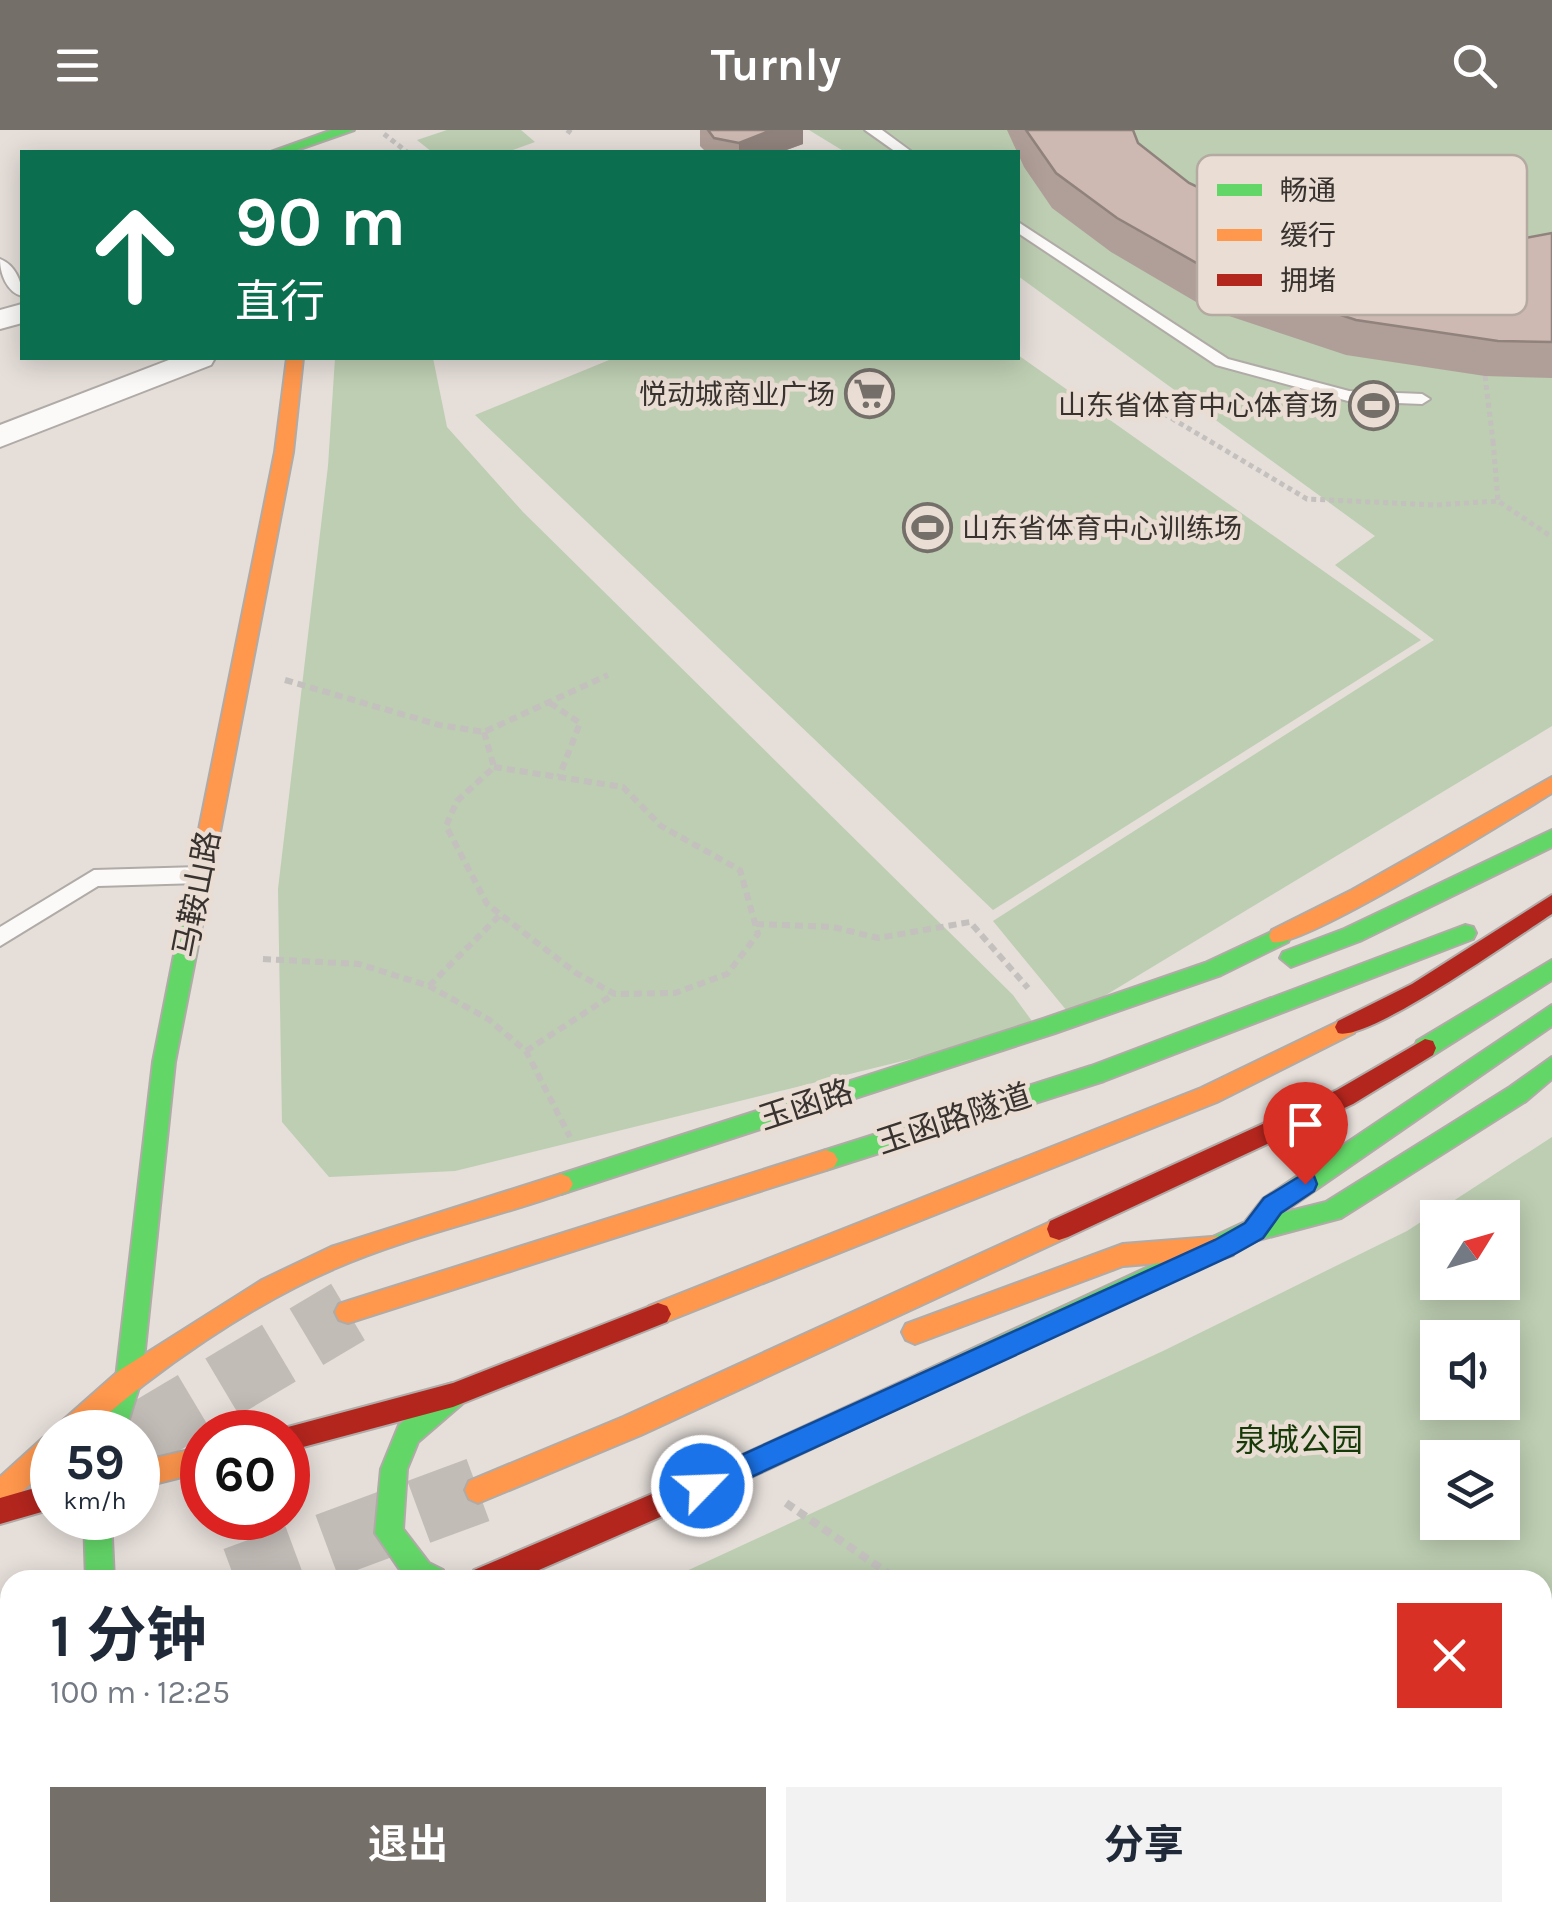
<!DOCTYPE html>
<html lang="zh">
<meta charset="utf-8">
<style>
body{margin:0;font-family:Karla,"Noto Sans SC",sans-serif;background:#f2f2f3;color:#1f2937;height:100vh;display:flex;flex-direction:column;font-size:38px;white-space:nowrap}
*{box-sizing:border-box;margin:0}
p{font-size:32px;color:#747a83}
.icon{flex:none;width:55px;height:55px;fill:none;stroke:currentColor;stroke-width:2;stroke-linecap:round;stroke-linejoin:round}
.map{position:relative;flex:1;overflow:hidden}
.drawer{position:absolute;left:0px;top:1440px;width:1552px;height:352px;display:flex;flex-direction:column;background:#fff;border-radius:30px 30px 0 0;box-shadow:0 5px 25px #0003}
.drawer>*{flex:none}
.banner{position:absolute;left:20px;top:20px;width:1000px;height:210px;border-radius:0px;box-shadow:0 5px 25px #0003;background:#0b6e4f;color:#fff;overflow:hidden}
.needle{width:65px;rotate:53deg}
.tools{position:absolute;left:1420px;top:1070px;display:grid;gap:20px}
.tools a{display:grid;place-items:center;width:100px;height:100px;border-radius:0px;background:#fff;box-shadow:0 5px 25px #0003;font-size:50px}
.speed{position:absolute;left:30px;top:1280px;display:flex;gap:20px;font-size:50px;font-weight:700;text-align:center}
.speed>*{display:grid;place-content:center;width:130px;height:130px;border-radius:50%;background:#fff;box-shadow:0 5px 25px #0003;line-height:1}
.speed small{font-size:25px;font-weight:400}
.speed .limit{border:15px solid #d22;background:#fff;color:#111}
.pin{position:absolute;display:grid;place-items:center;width:85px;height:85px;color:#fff;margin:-102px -42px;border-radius:50% 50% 50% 0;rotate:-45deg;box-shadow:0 0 10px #0007}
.pin .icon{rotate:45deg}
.me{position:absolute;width:110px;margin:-55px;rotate:66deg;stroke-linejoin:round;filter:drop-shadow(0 0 8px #0008)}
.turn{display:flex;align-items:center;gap:35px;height:210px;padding:0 50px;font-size:45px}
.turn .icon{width:130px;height:130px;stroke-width:2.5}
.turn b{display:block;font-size:70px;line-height:85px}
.round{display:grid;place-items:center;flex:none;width:105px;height:105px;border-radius:0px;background:#f2f2f3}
.head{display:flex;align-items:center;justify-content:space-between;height:170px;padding:0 50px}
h1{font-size:60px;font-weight:700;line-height:75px}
.button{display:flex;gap:20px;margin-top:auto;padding:20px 50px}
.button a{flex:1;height:115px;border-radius:0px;background:#756f6a;color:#fff;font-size:40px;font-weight:700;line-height:115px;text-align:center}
.button a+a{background:#f2f2f3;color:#1f2937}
header{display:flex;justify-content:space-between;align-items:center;height:130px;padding:0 50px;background:#756f6a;color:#fff;font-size:45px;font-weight:700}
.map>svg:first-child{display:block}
</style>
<header><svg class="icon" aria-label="menu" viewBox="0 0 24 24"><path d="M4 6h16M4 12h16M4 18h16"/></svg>Turnly<svg class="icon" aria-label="search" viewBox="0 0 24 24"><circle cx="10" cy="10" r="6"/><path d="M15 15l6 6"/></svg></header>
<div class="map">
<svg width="1552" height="1791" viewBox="0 0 1552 1791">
<rect width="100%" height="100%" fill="#e5ded9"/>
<path fill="#bdceb2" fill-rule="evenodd" d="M447 0H521L535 12 507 22H432L417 10Z
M809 0H1552V596L1091 874 1067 881 993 791 1434 510 1335 435 1375 406 1018 146V22H845Z
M1018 225 1421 510 993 780 475 285 614 228Z
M335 228H433L447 297 523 382 1013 865 1037 898 455 1041 329 1047 282 992 278 759 328 336Z
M1552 1007V1791H262L263 1782H1542V1450H667L1163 1221 1407 1101ZM1438 1088H1502V1152H1438ZM1438 1208H1502V1272H1438ZM1438 1328H1502V1392H1438Z"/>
<path fill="#58b3ca" d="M1310 1783V1782L1503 1783 1495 1791H1306Z"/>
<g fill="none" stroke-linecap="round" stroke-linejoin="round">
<path fill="#58b3ca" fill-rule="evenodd" d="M1542 1568H1552V1586H1542Z
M1209 1782H1230L1226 1791H1205Z"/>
<path stroke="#c2bcb7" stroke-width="66" stroke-dasharray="66 32" stroke-linecap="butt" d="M138 1307 348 1182
M235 1450 478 1360
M0 1539 10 1533"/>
<defs>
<path id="lane" d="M865 0H882L912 22H896Z
M1018 92 1228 229 1349 261 1422 264 1430 269 1422 274 1348 271 1216 235 1018 103Z
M0 129C15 135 22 151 22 166 7 162 0 144 0 129Z
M200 737 211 745 200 753 98 756 0 816V797L94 740Z"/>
<path id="street" d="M22 174V193L0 199V180Z
M174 228H215L211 235 0 317V295Z"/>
<path id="fast" d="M332 0H354L291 22H271Z
M1552 700V717L1360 811 1291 837 1280 828 1283 822 1344 799Z
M198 751 209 759 175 932 142 1248 125 1302H99L116 1248 153 932 187 759Z
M1465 795 1473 797 1476 803 1473 809 1104 951 826 1040 818 1037 814 1030 818 1023 826 1020 1091 936Z
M1280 798 1288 800 1291 806 1288 812 1221 845 1055 903 561 1064 553 1061 549 1054 553 1047 561 1044 1043 889 1205 833Z
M1552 830V850L1433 925H1417L1414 918 1417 911Z
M1552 875V896L1282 1083 1326 1072 1510 957 1552 927V949L1526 971 1341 1088 1258 1110 936 1260 927 1264 918 1260 914 1252 918 1244 1245 1092 1263 1069Z
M453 1253 462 1256 466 1265 462 1274 418 1312 407 1339 403 1399 429 1433 443 1440 447 1450H407L375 1403 381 1339 399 1295 444 1256Z
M84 1388H111L114 1450H86Z"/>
<path id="slow" d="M287 228H303L293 322 209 759 198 767 187 759 275 322Z
M1552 647V663C1514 686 1299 821 1272 812L1269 806 1272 800 1352 760Z
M1346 888 1354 891 1357 897 1354 903 1217 972 658 1195 649 1192 645 1184 649 1176 1201 958Z
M826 1020 834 1023 838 1030 834 1037 826 1040 348 1193 339 1190 335 1182 339 1174 348 1171Z
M561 1044 569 1047 573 1054 569 1061C494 1088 409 1106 336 1138 250 1175 156 1240 87 1302H56L60 1293 120 1240 262 1150 331 1117Z
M1059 1088 1068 1091 1071 1099 1068 1107 641 1305 478 1373 469 1369 465 1360 469 1351 623 1287Z
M1224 1106 1233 1109 1236 1117 1233 1125 1224 1128 1123 1136 915 1214 906 1210 902 1202 906 1194 1123 1114Z
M52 1305V1334L9 1374 0 1378V1347L43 1308Z
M202 1317V1342L138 1358V1332Z
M10 1601V1631L0 1635V1605Z"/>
<path id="jam" d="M1552 765V784C1519 805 1368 913 1338 903L1335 897 1338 891 1412 854Z
M1425 909 1433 911 1436 918 1433 925 1353 974 1068 1107 1059 1110 1050 1107 1047 1099 1050 1091 1337 960Z
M658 1173 667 1176 671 1184 667 1192 453 1277 288 1321V1302H278L288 1297 453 1253Z
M927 1240 936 1244 940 1252 936 1260 745 1350 516 1450H470L474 1440 727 1332Z
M52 1353V1379L0 1394V1368Z
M94 1782H124V1791H94Z"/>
</defs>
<use href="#lane" stroke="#b0aba7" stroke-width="4"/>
<use href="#street" stroke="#b0aba7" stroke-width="4"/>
<use href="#fast" stroke="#b0aba7" stroke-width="4"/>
<use href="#slow" stroke="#b0aba7" stroke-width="4"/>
<use href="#jam" stroke="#b0aba7" stroke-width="4"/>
<path stroke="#c3c0be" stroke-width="5" stroke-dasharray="5 4" stroke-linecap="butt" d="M567 0 574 5
M384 4 407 22
M1156 279 1307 369 1436 375 1498 371 1552 407
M1493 311 1498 371"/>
<path stroke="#c3c0be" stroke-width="6" stroke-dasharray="8 5" stroke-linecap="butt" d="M285 550 439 595 484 602 608 545
M550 573 580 593 559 647
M484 602 494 637
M494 637 623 657 661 696 740 740 758 804 727 844 675 863 615 864 576 843 487 774 446 696 457 671Z
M756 794 833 797 878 808 970 792 1028 858
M263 829 359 834 429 856 488 889 526 921 570 1007
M429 856 500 785
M526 921 614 864"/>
<path stroke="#c3c0be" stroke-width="8" stroke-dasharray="9 6" stroke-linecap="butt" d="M786 1373 898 1450
M0 1711 10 1705
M1392 1782 1404 1791"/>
<use href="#lane" fill="#fbfaf9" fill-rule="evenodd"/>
<use href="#street" fill="#fbfaf9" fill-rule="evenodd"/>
<use href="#fast" fill="#63d668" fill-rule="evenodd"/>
<use href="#slow" fill="#ff974d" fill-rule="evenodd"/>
<use href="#jam" fill="#b3261e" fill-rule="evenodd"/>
<path stroke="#c3c0be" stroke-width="5" stroke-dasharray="5 4" stroke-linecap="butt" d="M1485 246 1493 311"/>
</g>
<path fill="#b09f98" d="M700 0H803V14L781 22H706L700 16Z
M1007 0H1133L1138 13 1189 53 1258 86 1333 110 1483 116 1552 103V248L1485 246 1346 225 1208 179 1111 122 1052 78 1024 37Z"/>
<path fill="#90827c" d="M772 0H803V14L781 22H739V13Z"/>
<path fill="#cdb9b1" stroke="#90827c" stroke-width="2.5" d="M708 0H772L739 13 714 8Z
M1026 0H1133L1138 13 1189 53 1258 86 1333 110 1483 116 1552 103V212L1498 211 1356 190 1216 144 1117 88 1056 43Z"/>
<path fill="#1a73e8" stroke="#114b97" stroke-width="2.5" d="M1305 1043 1314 1046 1317 1054 1314 1061 1281 1083 1263 1108 1233 1125 712 1365 702 1369 693 1365 689 1356 693 1347 1215 1110 1245 1093 1264 1068Z"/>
<defs>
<symbol id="supermarket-ring" viewBox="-11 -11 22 22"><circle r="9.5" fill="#eaddd4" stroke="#756f6a" stroke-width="1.5"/><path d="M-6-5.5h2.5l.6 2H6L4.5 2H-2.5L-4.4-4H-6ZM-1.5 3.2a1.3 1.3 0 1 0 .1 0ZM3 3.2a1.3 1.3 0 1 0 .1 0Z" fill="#756f6a"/></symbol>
<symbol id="stadium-ring" viewBox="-11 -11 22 22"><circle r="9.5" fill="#eaddd4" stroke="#756f6a" stroke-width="1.5"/><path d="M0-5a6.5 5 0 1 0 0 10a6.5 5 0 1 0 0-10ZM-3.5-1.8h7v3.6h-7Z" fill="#756f6a"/></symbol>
</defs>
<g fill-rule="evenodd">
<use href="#supermarket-ring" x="842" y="236" width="55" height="55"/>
<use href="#stadium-ring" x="1346" y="248" width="55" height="55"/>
<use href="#stadium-ring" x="900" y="370" width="55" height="55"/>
</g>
<g text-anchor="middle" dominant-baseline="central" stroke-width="9" stroke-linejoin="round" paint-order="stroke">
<g font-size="28" fill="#38332f" stroke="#eaddd4" text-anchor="end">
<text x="835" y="264">悦动城商业广场</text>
<text x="1338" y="275">山东省体育中心体育场</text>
<text x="962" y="398" text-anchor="start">山东省体育中心训练场</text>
</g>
<g font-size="32" fill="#38332f" stroke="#eaddd4">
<text transform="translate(197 764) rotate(-79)">马鞍山路</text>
<text transform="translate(806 975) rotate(-18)">玉函路</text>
<text transform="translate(954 989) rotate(-18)">玉函路隧道</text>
</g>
<g font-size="32" fill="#163b08" stroke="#eaddd4">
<text x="1299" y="1310">泉城公园</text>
</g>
</g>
<rect x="1197" y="25" width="330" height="160" rx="15" fill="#eaddd4" stroke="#b5aaa2" stroke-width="2.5"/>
<rect x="1217" y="54" width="45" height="12" fill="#63d668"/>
<rect x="1217" y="99" width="45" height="12" fill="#ff974d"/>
<rect x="1217" y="144" width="45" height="12" fill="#b3261e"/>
<g font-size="28" fill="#38332f">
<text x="1280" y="70">畅通</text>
<text x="1280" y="115">缓行</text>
<text x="1280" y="160">拥堵</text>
</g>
</svg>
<div class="tools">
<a><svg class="needle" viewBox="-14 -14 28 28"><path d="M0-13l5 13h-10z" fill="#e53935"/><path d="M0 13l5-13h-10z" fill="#747a83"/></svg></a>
<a><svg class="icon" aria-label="sound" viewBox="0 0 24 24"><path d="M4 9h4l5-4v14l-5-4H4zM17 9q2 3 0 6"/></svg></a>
<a><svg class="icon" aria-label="layers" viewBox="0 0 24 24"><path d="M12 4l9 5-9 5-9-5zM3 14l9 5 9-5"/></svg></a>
</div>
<div class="speed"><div>59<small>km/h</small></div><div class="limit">60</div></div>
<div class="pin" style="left:1305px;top:1054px;background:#d93025"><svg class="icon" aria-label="arrive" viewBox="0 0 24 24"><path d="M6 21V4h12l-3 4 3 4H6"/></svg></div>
<svg class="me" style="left:702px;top:1356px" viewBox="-20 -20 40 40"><circle r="17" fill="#1a73e8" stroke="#fff" stroke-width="3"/><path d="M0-11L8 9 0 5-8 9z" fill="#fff"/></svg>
<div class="banner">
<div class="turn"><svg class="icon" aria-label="ahead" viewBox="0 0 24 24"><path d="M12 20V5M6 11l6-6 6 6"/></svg><div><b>90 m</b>直行</div></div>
</div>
<section class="drawer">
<div class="head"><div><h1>1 分钟</h1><p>100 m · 12:25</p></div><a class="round" style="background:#d93025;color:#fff"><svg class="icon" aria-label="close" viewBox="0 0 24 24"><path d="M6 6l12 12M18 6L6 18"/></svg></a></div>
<div class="button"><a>退出</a><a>分享</a></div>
</section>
</div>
